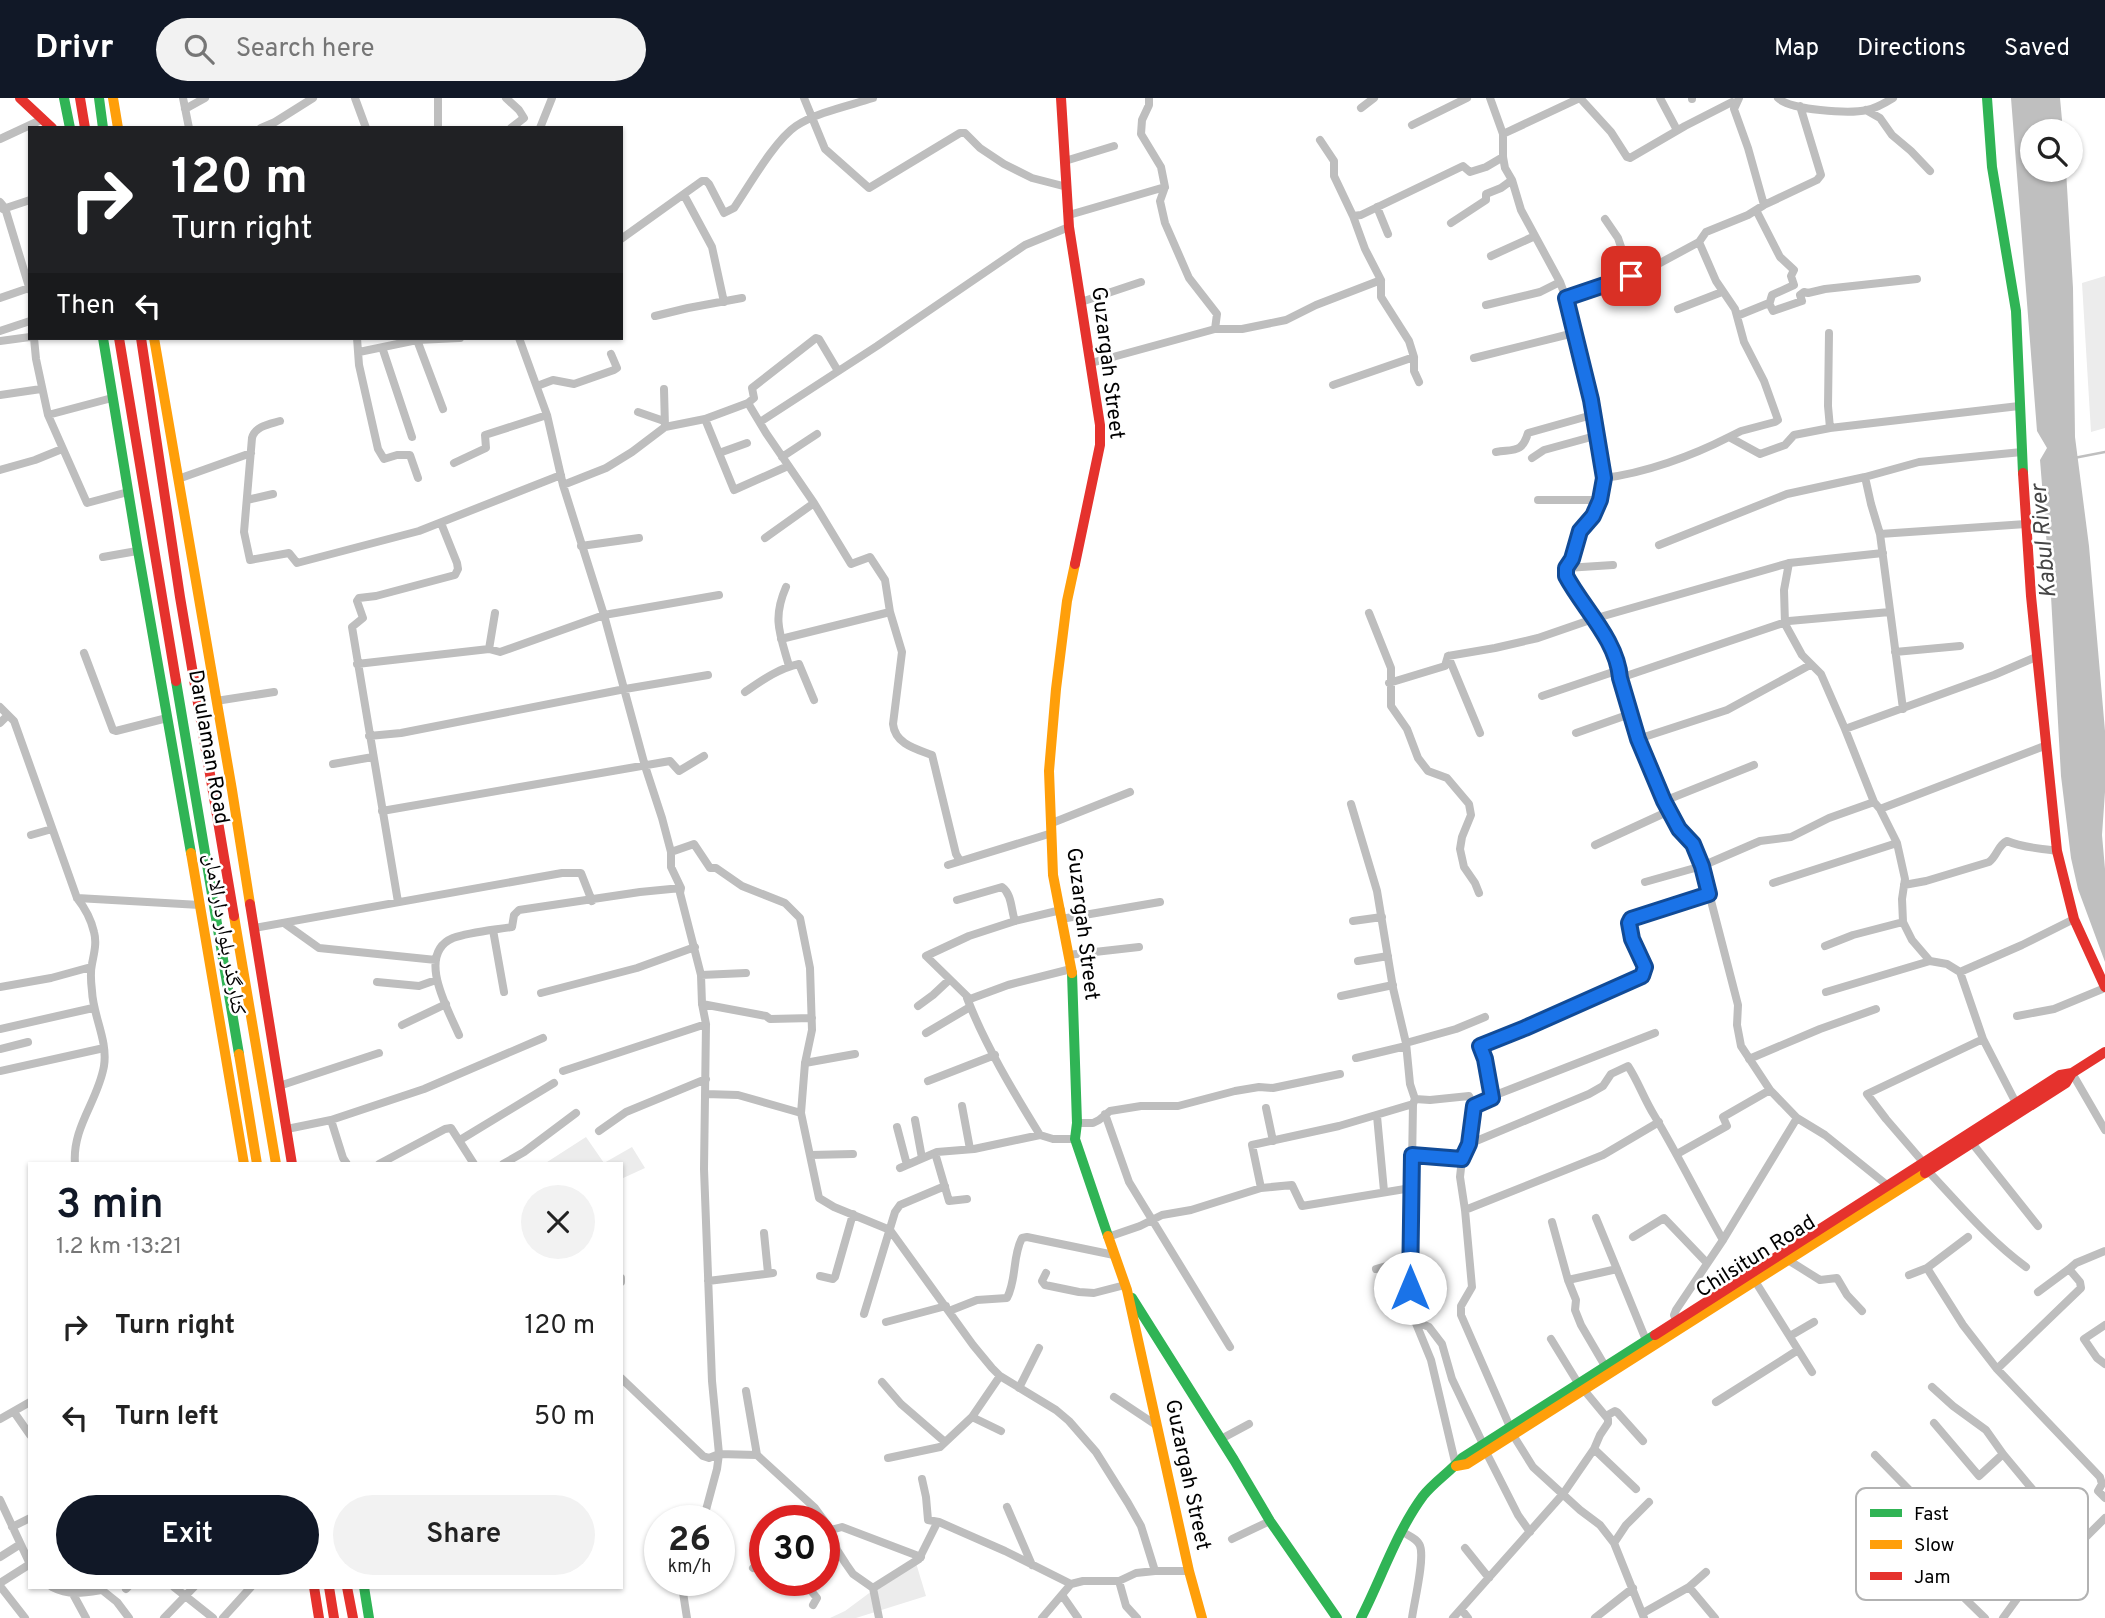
<!DOCTYPE html>
<meta charset="utf-8">
<style>
body{margin:0;font-family:Overpass,"Noto Naskh Arabic",sans-serif;background:#f2f2f2;color:#222;height:100vh;display:flex;flex-direction:column;font-size:26px;white-space:nowrap}
*{box-sizing:border-box;margin:0}
p{font-size:23px;color:#767676}
.icon{flex:none;width:38px;height:38px;fill:none;stroke:currentColor;stroke-width:2;stroke-linecap:round;stroke-linejoin:round}
.map{position:relative;flex:1;overflow:hidden}
.side{position:absolute;left:28px;top:1064px;width:595px;height:427px;display:flex;flex-direction:column;background:#fff;border-radius:0px;box-shadow:0 2px 5px #0004}
.side>*{flex:none}
.hud{position:absolute;left:28px;top:28px;width:595px;height:214px;border-radius:0px;box-shadow:0 2px 5px #0004;background:#202124;color:#fff;overflow:hidden}
.controls{position:absolute;left:2020px;top:21px;display:grid;gap:14px}
.controls a{display:grid;place-items:center;width:63px;height:63px;border-radius:50%;background:#fff;box-shadow:0 2px 5px #0004;font-size:35px}
.speed{position:absolute;left:644px;top:1407px;display:flex;gap:14px;font-size:35px;font-weight:700;text-align:center}
.speed>*{display:grid;place-content:center;width:91px;height:91px;border-radius:50%;background:#fff;box-shadow:0 2px 5px #0004;line-height:1}
.speed small{font-size:18px;font-weight:400}
.speed .limit{border:10px solid #d22;background:#fff;color:#111}
.pin{position:absolute;display:grid;place-items:center;width:60px;height:60px;color:#fff;margin:-30px;border-radius:14px;box-shadow:0 4px 10px #0006}
.me{position:absolute;width:77px;margin:-38px;rotate:0deg;stroke-linejoin:round;filter:drop-shadow(0 0 5px #0008)}
.turn{display:flex;align-items:center;gap:24px;height:147px;padding:0 28px;font-size:32px}
.turn .icon{width:91px;height:91px;stroke-width:2.5}
.turn b{display:block;font-size:49px;line-height:60px}
.then{display:flex;align-items:center;height:66px;padding:0 28px;background:#0003;gap:14px;font-size:26px}
.round{display:grid;place-items:center;flex:none;width:74px;height:74px;border-radius:37px;background:#f2f2f2}
.summary{display:flex;align-items:center;justify-content:space-between;height:119px;padding:0 28px}
h1{font-size:42px;font-weight:600;line-height:52px;color:#111827}
.action{display:flex;gap:14px;margin-top:auto;padding:14px 28px}
.action a{flex:1;height:80px;border-radius:42px;background:#111827;color:#fff;font-size:28px;font-weight:600;line-height:80px;text-align:center}
.action a+a{background:#f2f2f2;color:#222}
ul{padding:0;list-style:none}
li{display:flex;align-items:center;gap:21px;height:91px;padding:0 28px}
li div{flex:1}
li b{display:block;font-size:26px}
li em{font-style:normal}
header{display:flex;align-items:center;gap:42px;box-sizing:border-box;height:98px;padding:0 35px;background:#111827;color:#fff}
header strong{font-size:33px}
nav{display:flex;gap:38px;margin-inline-start:auto;font-size:24px}
.search{width:490px;height:63px;background:#f2f2f2;display:flex;align-items:center;gap:18px;box-sizing:border-box;padding:0 24px;border-radius:38px;color:#767676;font-size:26px}
.map>svg:first-child{display:block}
</style>
<header>
<strong>Drivr</strong>
<div class="search"><svg class="icon" aria-label="search" viewBox="0 0 24 24"><circle cx="10" cy="10" r="6"/><path d="M15 15l6 6"/></svg>Search here</div>
<nav><a>Map</a><a>Directions</a><a>Saved</a></nav>
</header>
<div class="map">
<svg width="2105" height="1520" viewBox="0 0 2105 1520">
<rect width="100%" height="100%" fill="#fff"/>
<path fill="#ececec" d="M2105 178V330L2091 334 2082 185Z
M586 1039 604 1065 632 1049 645 1070 621 1081V1066H544Z
M916 1465 926 1498 856 1520H830L845 1513 876 1490Z"/>
<path fill="#bfbfbf" d="M2011 0H2060L2063 33H2032V72H2066L2073 190 2075 339 2089 448 2105 633V694L2102 737 2105 771V864L2078 791 2071 760 2061 678 2051 498 2040 362 2047 350 2037 333Z"/>
<g fill="none" stroke-linecap="round" stroke-linejoin="round">
<path stroke="#bfbfbf" stroke-width="2.5" d="M2074 360 2105 354"/>
<path stroke="#bebebe" stroke-width="8" d="M183 0 189 30
M355 0 366 30
M438 0V30
M506 0 519 12 524 20 511 30
M804 0 825 51 869 90 960 35H965L980 50 1004 66 1032 80 1067 89
M1149 0V7L1142 22 1141 36 1161 69 1165 89 1160 103 1165 125 1189 180 1217 216 1215 231
M1490 0 1503 36V59L1505 70 1512 82 1521 112 1560 184 1566 200 1591 302 1604 380 1600 402 1593 418 1580 433 1572 461 1566 470V478C1583 510 1617 542 1620 580L1638 641 1664 703 1679 731 1693 746 1702 768 1738 907 1737 927 1741 948 1770 992 1797 1020 1825 1037 1887 1087
M1580 0 1611 34 1627 59 1630 60 1685 28 1732 4 1736 6
M1660 0 1677 32
M1692 0V1
M1739 0 1734 11 1748 50 1764 107
M1778 0C1790 12 1849 16 1867 12 1876 10 1885 5 1893 0
M1361 10 1374 0
M185 11 205 0
M1866 12 1880 20 1892 37 1911 53 1930 73
M1412 27 1467 0
M261 30 275 24 313 0
M540 30 552 0
M1503 36 1580 0
M0 41 43 21
M1320 42 1334 63V78L1353 118 1361 117 1463 68 1470 74 1486 69 1503 59
M1065 63 1114 48
M684 97 712 149 724 204
M0 104 5 110 30 192
M1377 109 1388 136
M3 111 30 102
M1756 112 1780 159 1794 172 1791 178 1794 187 1772 197 1769 207
M1069 117 1165 89
M1353 118 1365 151 1381 182V199L1409 243 1414 259V273L1419 284
M1605 121 1618 140 1631 178
M1451 125 1486 102V96L1501 90 1512 82
M621 141 702 83H706L709 86 724 115 734 110C749 88 775 42 796 28 818 14 848 8 873 0
M1699 144 1716 183 1735 211 1744 244 1764 283 1778 322 1775 324 1741 333 1729 339
M1491 158 1535 138
M0 200 29 190
M1566 200 1647 172 1699 144 1706 134 1748 117 1764 107 1817 82 1821 77 1800 8
M1081 204 1141 184
M1486 207 1540 194 1560 184
M1678 211 1722 194
M655 218 688 210 742 200
M1737 218 1769 205 1773 213 1802 203 1800 197 1804 194 1808 195 1825 191 1917 181
M0 233 30 223
M1829 235 1828 308 1830 330
M34 240 36 261 48 317 87 405 128 394
M357 240 359 267 378 351 384 361 397 357H410L418 380
M519 240 547 317 563 387 604 517 645 668 662 720 671 754V769L681 790 680 795 701 877 702 906 706 926 704 1071 712 1283 719 1356 717 1371 703 1423
M417 242 443 311
M0 243 30 239
M382 249 412 339
M359 254 417 242 460 240
M1474 260 1574 235
M1091 265 1215 231H1242L1286 222 1316 207 1381 182
M1333 287 1414 259
M537 288 553 282 574 286 614 272 617 270 611 256
M664 291 665 329
M0 297 41 291
M748 305 766 335 814 405 765 440
M638 314 664 323
M48 317 112 300
M705 321 734 392 788 368
M280 323C270 326 255 328 252 340L244 434 250 462 289 455 297 465 419 433 561 377
M760 324 877 248 1025 147 1069 129
M1496 354C1515 351 1522 355 1528 335L1592 317
M719 355 747 345
M782 359 817 336
M1532 360 1544 352 1595 338
M454 365 486 350 485 337 547 317
M0 372 35 362 62 351
M1865 379 1871 406 1880 436 1903 611
M1604 380C1645 375 1692 358 1729 339L1760 356 1785 347 1794 337 1830 330 2019 308
M178 381 251 355
M563 387 606 370 632 354 665 329 705 321 748 305 754 300 752 290 816 240 819 241 838 273
M247 402 273 396
M1538 402H1600
M814 405 851 466 870 459 885 482 890 514 902 554 893 626C895 646 916 651 932 657L956 756 960 763
M1880 436 2026 426
M1659 447 1787 396 1865 379 1919 364 2022 354
M581 448 639 440
M103 459 137 453
M1789 465 1784 492 1785 526 1802 557 1821 576 1845 631 1874 704 1880 711 1897 745 1905 781 1902 801 1903 824 1912 842 1930 863 1947 866 1960 874 1983 941 2016 1005
M1566 470 1613 467
M786 489C772 521 780 536 789 568
M1369 515 1391 570V608L1407 631 1418 660 1428 673 1447 680 1469 706 1471 717 1462 739 1460 751 1464 769 1475 785 1479 795
M781 541 890 514
M489 551 495 515
M1895 554 1960 548
M84 555 113 632 116 633 167 620
M1448 558 1480 635
M357 566 489 551 500 554 604 517 719 497
M1620 580 1789 523 1890 514
M1389 585 1445 568 1448 558 1495 550 1538 540 1593 521 1789 465 1883 455
M745 594C761 583 779 570 799 566L814 602
M1542 598 1619 572
M216 603 274 594
M0 609 14 623 77 800C85 810 91 821 94 834 97 845 94 855 92 866 90 875 91 885 92 893 93 918 108 942 104 968 98 1003 72 1029 75 1066
M0 625 8 617
M1845 631 1994 577 2036 559
M1576 635 1630 616
M369 638 401 635 625 591 708 577
M1638 641 1727 612 1810 567
M333 666 373 659
M1664 703 1754 667
M1351 706 1377 793 1393 890 1406 945 1410 986 1415 1001 1413 1006 1410 1190 1415 1223 1431 1262 1456 1368
M1880 711 2047 647
M382 713 670 663 679 673 704 658
M1052 725 1130 694
M31 737 52 731
M1595 747 1669 713
M671 754 694 746 710 770H716L742 788 785 805 800 820 810 870 812 932 805 965 801 1015
M948 767 1052 735
M1645 784 1702 768 1760 743 1791 739 1829 720 1874 704
M1773 785 1897 745
M1904 787 1926 783 1989 764C1997 758 1998 747 2007 743 2023 750 2039 750 2057 753
M77 800 200 807
M957 802 1002 789C1012 796 1011 812 1015 823
M398 804 352 529 363 520 357 503 359 500 376 498 455 477 458 471 457 465 441 425
M1061 812 1015 823 969 838 926 858 970 901 1008 887 1071 871
M1061 821 1160 804
M1353 823 1382 819
M284 825 319 850 436 862
M254 830 562 775H581L592 803
M493 832 504 894
M1825 848 1853 837 1903 824
M1068 857 1139 849
M1358 863 1388 858
M1960 874 2022 847 2074 821
M701 877 746 875
M377 884 419 888 436 882
M0 889 51 880 91 869
M1826 894 1930 863
M541 895 637 870 695 849
M1341 898 1393 887
M967 900C985 947 1014 995 1040 1037
M702 906 766 918 770 921 812 920
M918 908 933 897 949 882
M2017 918 2054 911 2105 890
M402 927 446 906
M0 931 93 910
M926 935 970 909
M459 937C449 913 415 856 453 840 470 834 494 832 512 829L514 817 519 812 640 794 681 790
M1406 945 1456 931 1485 919
M0 951 28 944
M1356 960 1406 948
M1749 961 1820 931 1876 911
M805 965 855 956
M0 973 104 950
M563 973 706 926
M2072 975 2105 1032
M928 983 995 957
M279 988 379 955
M706 996 738 997 801 1015 819 1100 834 1109 890 1132 973 1247 992 1270 1000 1278 1056 1312 1069 1323 1096 1354 1128 1405 1141 1428 1155 1473
M1491 1000 1485 961 1480 948 1526 930 1642 878 1645 869 1632 841 1629 825 1631 821 1709 796
M1415 1001 1430 1002 1469 998 1474 1008
M962 1008 970 1051
M1266 1010 1273 1043
M1105 1016 1129 1084 1230 1249
M1377 1018 1384 1093
M331 1022 343 1060 347 1066
M915 1022 922 1060
M1077 1025H1093L1099 1022 1110 1013 1141 1008H1178L1235 993 1259 989 1273 990 1340 976
M897 1029 907 1067
M287 1031 331 1022 424 991 543 940
M599 1033 626 1014 706 981
M460 1042 554 985
M1972 1045 2038 1128
M1469 1046 1589 996 1603 988 1611 976 1628 968C1638 983 1644 1001 1654 1017 1678 1057 1699 1100 1723 1142
M935 1055 949 1103 967 1101
M1677 1056 1727 1028 1723 1019 1770 992
M810 1057 853 1056
M1412 1057 1462 1061
M1923 1064 1886 1021 1867 996 1983 941
M379 1066 445 1031 451 1030 474 1066
M503 1066 524 1054 576 1015
M900 1070 937 1054 974 1051 1040 1037 1053 1041H1075
M1928 1073C1959 1106 1989 1142 2026 1169
M1261 1090 1252 1047 1339 1028 1413 1006
M1465 1112 1603 1057 1659 1024
M1596 1120 1646 1242
M1552 1124 1568 1182 1576 1202 1575 1212 1581 1227 1605 1268
M764 1135 768 1175
M1108 1139 1140 1128 1162 1117 1191 1112 1261 1090 1292 1087 1302 1108 1411 1090
M1633 1139 1664 1120 1707 1165
M1788 1162 1820 1182 1837 1180 1847 1197 1862 1213
M1927 1170 1963 1227 1997 1271 2100 1379 2102 1386 2098 1393 2105 1400
M1376 1171 1410 1161
M1046 1175 1042 1183 1045 1187 1079 1194 1094 1195 1125 1187
M1909 1177 1927 1170 1968 1139
M820 1178 833 1181 835 1179 853 1116
M621 1180V1184
M1568 1182 1617 1171
M708 1183 773 1175
M1755 1183 1812 1274
M2038 1194 2069 1171
M1380 1201 1410 1190
M949 1213 977 1202 1007 1200C1017 1181 1012 1159 1022 1140L1027 1139 1114 1157
M864 1216 895 1114 900 1107 945 1088
M1676 1222 1674 1217 1676 1212 1723 1142 1797 1020
M1415 1223 1429 1229 1442 1246 1452 1281 1483 1346
M886 1224 946 1208
M2105 1227 2084 1241 2097 1260 2105 1266
M1790 1238 1814 1224
M1551 1241 1578 1285
M1997 1271 2081 1190 2080 1184 2069 1171 2076 1165 2105 1153
M621 1280 703 1358 709 1360 719 1356 757 1357 815 1410 831 1432 837 1452 846 1466 853 1476 873 1490 879 1520
M882 1284 901 1306 945 1344
M1932 1289 1953 1308 1986 1332 2003 1356 2043 1404 2081 1444
M1019 1290 1039 1250
M746 1293 757 1357
M1114 1299 1156 1327
M1716 1304 1798 1252
M14 1314 30 1337
M1606 1318 1615 1313 1617 1314 1643 1343
M972 1319 1001 1333
M0 1321 30 1304
M1934 1325 1979 1378 2003 1356
M1510 1329 1461 1217V1208L1472 1189 1465 1112 1460 1079 1462 1061 1469 1046 1474 1008 1480 1003 1655 935
M1513 1337 1533 1369 1580 1412 1600 1427 1614 1445 1644 1520
M1221 1341 1249 1326
M1594 1351 1636 1391
M1486 1354 1518 1417 1530 1434
M1875 1357 2016 1501
M888 1360 940 1349 972 1319 1000 1278
M922 1381 926 1399 928 1422 939 1424 1005 1453 1071 1486 1083 1483H1119L1136 1475 1155 1473H1189
M0 1402 30 1466
M1007 1409 1032 1467
M803 1423 815 1410
M12 1429 30 1420
M831 1432 842 1429 921 1459
M1403 1434C1409 1438 1418 1441 1420 1448 1425 1460 1414 1505 1412 1520
M1232 1441 1270 1423
M1614 1445 1626 1427 1649 1404
M1465 1450 1489 1480
M1915 1452 1985 1520
M0 1459 19 1447
M824 1462 837 1452
M753 1470 765 1458
M681 1482 687 1520
M802 1482 817 1500 813 1507
M1119 1483 1126 1508 1137 1520
M0 1485 30 1466
M0 1488 25 1520
M790 1488 798 1482
M52 1489C69 1498 84 1495 102 1492L117 1504 129 1520
M174 1489 213 1520
M1689 1489 1715 1520
M873 1490 919 1461 937 1425
M126 1491 128 1489
M73 1496 86 1520
M1062 1497 1078 1520
M1461 1511 1468 1520
M1643 1515 1689 1489 1706 1474
M164 1520 194 1489
M223 1520 251 1489
M1042 1520 1071 1486
M1453 1520 1563 1396 1594 1351 1600 1337 1608 1325V1321L1584 1292
M1595 1520 1633 1490
M2003 1520 2043 1465 2053 1456 2068 1451 2081 1444 2105 1420"/>
<path stroke="#30b455" stroke-width="10" d="M64 0 70 30
M99 0 103 30
M1987 0 1992 69 2016 213 2023 375
M103 240 137 447 191 755
M176 583 239 956
M1072 875 1077 1025 1075 1041 1108 1138
M1132 1200 1234 1362 1270 1423 1337 1520
M364 1489 369 1520
M1361 1520C1381 1481 1397 1433 1423 1398 1434 1384 1450 1374 1462 1360L1655 1237"/>
<path stroke="#ff9f0a" stroke-width="10" d="M113 0 118 30
M154 240 232 692 250 806
M191 755 244 1066
M234 818 276 1066
M1072 875 1053 777 1049 673 1056 591 1067 503 1075 466
M239 956 257 1066
M1108 1138 1127 1192 1189 1473 1202 1520
M1456 1368 1467 1366 1925 1075"/>
<path stroke="#e5322d" stroke-width="10" d="M20 0 52 30
M80 0 85 30
M1061 0 1069 129 1100 327V347L1075 466
M119 240 176 583
M141 240 180 499 234 818
M2023 375 2031 498 2057 753 2074 821 2105 889
M250 806 292 1066
M1925 1075 2066 985 2072 975
M1655 1237 2060 977 2072 975 2105 954
M314 1489 319 1520
M329 1489 334 1520
M347 1489 353 1520"/>
</g>
<g fill="none" stroke-linecap="round" stroke-linejoin="round">
<defs>
<path id="route" d="M1410 1190 1412 1057 1462 1061 1469 1046 1474 1008 1492 1000 1485 961 1480 948 1525 930 1642 878 1645 869 1632 841 1629 825 1631 821 1709 796 1702 768 1693 746 1679 731 1664 703 1638 641 1620 580C1617 542 1583 510 1566 478V470L1572 461 1580 433 1593 418 1600 402 1604 380 1591 302 1566 200 1631 178"/>
</defs>
<use href="#route" stroke="#114b97" stroke-width="18"/>
<use href="#route" stroke="#1a73e8" stroke-width="12"/>
</g>
<g text-anchor="middle" dominant-baseline="central" stroke-width="5" stroke-linejoin="round" paint-order="stroke">
<g font-size="21" fill="#000" stroke="#fff">
<text transform="translate(1107 265) rotate(83)">Guzargah Street</text>
<text transform="translate(208 649) rotate(80)">Darulaman Road</text>
<text transform="translate(1082 826) rotate(83)">Guzargah Street</text>
<text transform="translate(224 836) rotate(80)">کنارگذر بلوار دارالامان</text>
<text transform="translate(1756 1159) rotate(-32)">Chilsitun Road</text>
<text transform="translate(1187 1377) rotate(78)">Guzargah Street</text>
</g>
<g font-size="23" font-style="italic" fill="#444" stroke="#fff">
<text transform="translate(2045 443) rotate(-95)">Kabul River</text>
</g>
</g>
<rect x="1856" y="1390" width="232" height="112" rx="10" fill="#fff" stroke="#b2b2b2" stroke-width="2"/>
<rect x="1870" y="1411" width="32" height="8" fill="#30b455"/>
<rect x="1870" y="1442" width="32" height="9" fill="#ff9f0a"/>
<rect x="1870" y="1474" width="32" height="8" fill="#e5322d"/>
<g font-size="19" fill="#000">
<text x="1914" y="1422">Fast</text>
<text x="1914" y="1453">Slow</text>
<text x="1914" y="1485">Jam</text>
</g>
</svg>
<div class="controls">
<a><svg class="icon" aria-label="search" viewBox="0 0 24 24"><circle cx="10" cy="10" r="6"/><path d="M15 15l6 6"/></svg></a>
</div>
<div class="speed"><div>26<small>km/h</small></div><div class="limit">30</div></div>
<div class="pin" style="left:1631px;top:178px;background:#d93025"><svg class="icon" aria-label="arrive" viewBox="0 0 24 24"><path d="M6 21V4h12l-3 4 3 4H6"/></svg></div>
<svg class="me" style="left:1410px;top:1190px" viewBox="-20 -20 40 40"><circle r="19" fill="#fff"/><path d="M0-13L10 11 0 6-10 11z" fill="#1a73e8"/></svg>
<div class="hud">
<div class="turn"><svg class="icon" aria-label="right" viewBox="0 0 24 24"><path d="M7 20v-9h11M14 6l5 5-5 5"/></svg><div><b>120 m</b>Turn right</div></div>
<div class="then">Then<svg class="icon" aria-label="left" viewBox="0 0 24 24"><path d="M17 20v-9H6M10 6l-5 5 5 5"/></svg></div>
</div>
<section class="side">
<div class="summary"><div><h1>3 min</h1><p>1.2 km · 13:21</p></div><a class="round"><svg class="icon" aria-label="close" viewBox="0 0 24 24"><path d="M6 6l12 12M18 6L6 18"/></svg></a></div>
<ul>
<li><svg class="icon" aria-label="right" viewBox="0 0 24 24"><path d="M7 20v-9h11M14 6l5 5-5 5"/></svg><div><b>Turn right</b></div><em>120 m</em></li>
<li><svg class="icon" aria-label="left" viewBox="0 0 24 24"><path d="M17 20v-9H6M10 6l-5 5 5 5"/></svg><div><b>Turn left</b></div><em>50 m</em></li>
</ul>
<div class="action"><a>Exit</a><a>Share</a></div>
</section>
</div>
